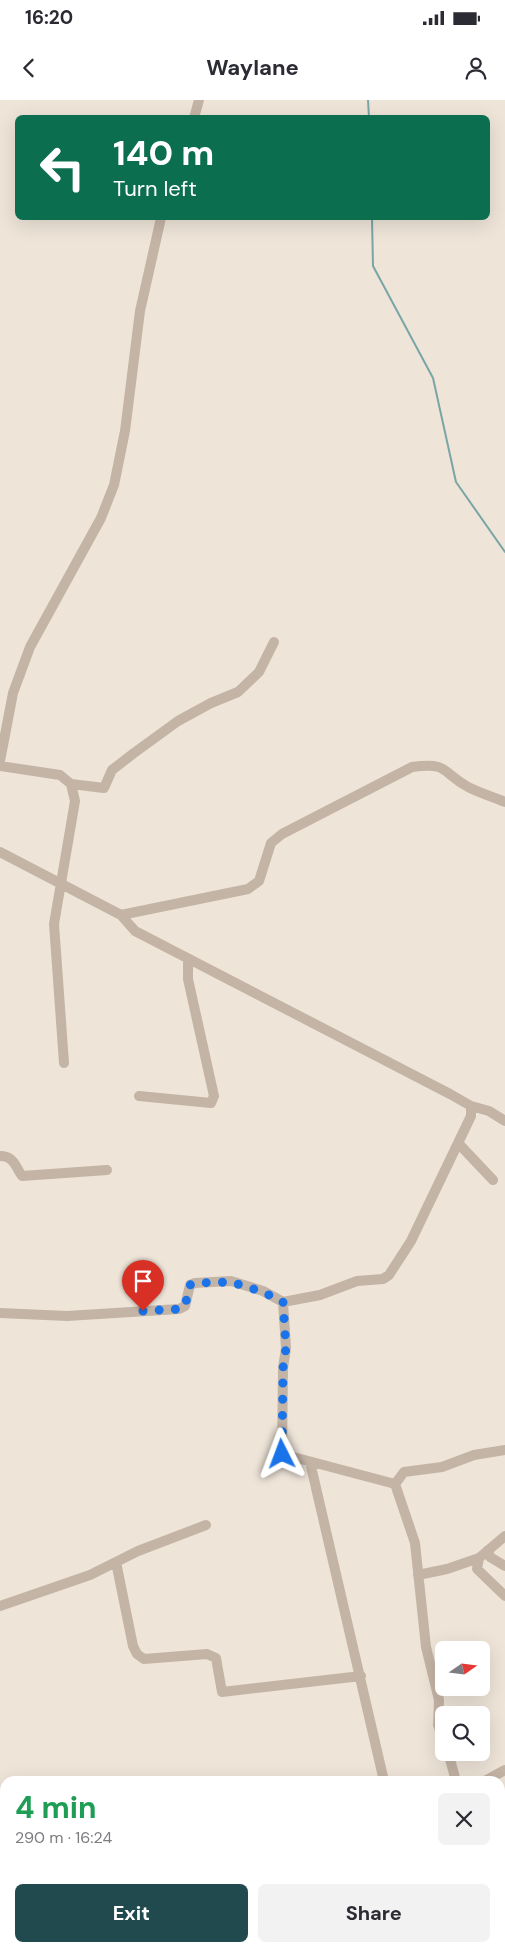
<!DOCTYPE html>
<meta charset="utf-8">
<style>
body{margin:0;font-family:"DM Sans",sans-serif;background:#f2f2f3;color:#2b2b33;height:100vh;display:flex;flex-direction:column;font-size:19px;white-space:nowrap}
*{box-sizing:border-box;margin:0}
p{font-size:16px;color:#7c7c81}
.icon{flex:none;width:28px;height:28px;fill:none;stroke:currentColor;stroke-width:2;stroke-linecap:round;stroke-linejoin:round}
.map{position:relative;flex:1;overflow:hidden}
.drawer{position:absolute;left:0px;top:1676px;width:505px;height:176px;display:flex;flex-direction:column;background:#fff;border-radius:15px 15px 0 0;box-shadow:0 5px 20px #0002}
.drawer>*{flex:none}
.banner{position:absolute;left:15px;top:15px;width:475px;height:105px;border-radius:8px;box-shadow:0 5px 20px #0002;background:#0b6e4f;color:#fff;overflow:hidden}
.needle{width:32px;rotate:76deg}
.fabs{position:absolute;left:435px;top:1541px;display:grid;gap:10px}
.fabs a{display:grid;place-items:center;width:55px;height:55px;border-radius:8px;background:#fff;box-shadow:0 5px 20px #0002;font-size:25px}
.pin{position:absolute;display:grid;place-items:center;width:42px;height:42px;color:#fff;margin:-51px -21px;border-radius:50% 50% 50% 0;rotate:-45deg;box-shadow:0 0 5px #0007}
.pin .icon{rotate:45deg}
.me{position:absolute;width:55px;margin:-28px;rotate:357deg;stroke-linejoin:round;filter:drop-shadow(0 0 4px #0008)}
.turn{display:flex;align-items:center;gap:18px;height:105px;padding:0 15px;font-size:22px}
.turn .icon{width:65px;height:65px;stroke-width:2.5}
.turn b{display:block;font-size:35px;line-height:42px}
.round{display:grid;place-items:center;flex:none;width:52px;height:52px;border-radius:8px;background:#f2f2f3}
.headline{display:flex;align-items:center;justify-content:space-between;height:85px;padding:0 15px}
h1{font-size:30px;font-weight:700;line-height:38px;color:#1e9e55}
.cta{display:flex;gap:10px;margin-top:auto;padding:10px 15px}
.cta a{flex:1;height:58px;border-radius:8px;background:#204a4e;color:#fff;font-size:20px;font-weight:700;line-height:58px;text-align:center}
.cta a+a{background:#f2f2f3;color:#2b2b33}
.status{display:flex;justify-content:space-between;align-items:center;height:35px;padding:0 25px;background:#fff;direction:ltr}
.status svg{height:14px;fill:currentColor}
header{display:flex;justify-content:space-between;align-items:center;height:65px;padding:0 15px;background:#fff;font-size:22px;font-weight:700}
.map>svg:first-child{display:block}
</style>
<div class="status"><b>16:20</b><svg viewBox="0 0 49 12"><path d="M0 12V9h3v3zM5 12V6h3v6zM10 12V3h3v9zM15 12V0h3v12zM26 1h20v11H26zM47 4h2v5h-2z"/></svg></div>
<header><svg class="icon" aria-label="back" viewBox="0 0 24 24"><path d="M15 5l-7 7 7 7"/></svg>Waylane<svg class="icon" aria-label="person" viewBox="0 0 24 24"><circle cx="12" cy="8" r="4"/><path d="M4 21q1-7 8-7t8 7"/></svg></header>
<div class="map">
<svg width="505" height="1852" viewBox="0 0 505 1852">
<rect width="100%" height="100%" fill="#eee4d8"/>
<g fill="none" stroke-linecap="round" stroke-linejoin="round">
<path stroke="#7aa5a7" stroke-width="2" d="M368 0 369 18
M372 118 373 166 433 278 456 382 505 452"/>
<path stroke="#c4b4a6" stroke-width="10" d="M194 18 199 0
M0 661 13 593 30 547 101 418 114 385 125 331 140 211 161 118
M0 666 60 675 71 684 75 701 54 824 64 963
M71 684 104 688 112 670 134 653 178 621 211 603 238 592 259 572 274 542
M0 752 121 815 135 831 450 994 471 1006V1016L411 1141 389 1175 383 1179 357 1181 320 1195 283 1202 263 1191 231 1181 195 1183 190 1185 185 1206 179 1209 67 1216 0 1213
M121 815 248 789 259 781 271 743 282 734 412 667C449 662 441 672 468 687 480 693 493 697 505 702
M139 996 211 1003 214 996 188 879V859
M471 1006 489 1011 505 1021
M458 1043 493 1080
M0 1056C14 1056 15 1066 22 1076L107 1070
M283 1202 286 1248 283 1268 282 1354 395 1384
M310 1362 384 1681
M395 1384 415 1443 426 1547 439 1600 438 1625 444 1640
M395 1384 404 1372 442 1367 474 1355 505 1350
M505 1436 479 1458 477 1469 505 1496
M488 1450 490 1457 505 1466
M116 1462 133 1546 137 1554 144 1559 207 1554 216 1558 222 1592 361 1576
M418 1475 447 1469 479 1458
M0 1506 90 1475 138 1451 206 1425
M448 1652 456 1681
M485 1681 505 1670
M500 1726H505
M0 1757 5 1755
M500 1816 505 1817
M371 1848 379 1852
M466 1848 467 1852
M235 1852 238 1848
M317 1852 318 1848
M419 1852V1849"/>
</g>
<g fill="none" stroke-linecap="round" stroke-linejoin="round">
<path stroke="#1a73e8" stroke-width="9" stroke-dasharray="0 16.2" d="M143 1211 179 1209 185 1206 190 1185 195 1183 231 1182 263 1192 283 1202 286 1248 283 1268 282 1354"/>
</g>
</svg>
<div class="fabs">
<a><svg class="needle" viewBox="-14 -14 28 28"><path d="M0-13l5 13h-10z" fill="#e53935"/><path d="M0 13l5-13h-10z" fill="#7c7c81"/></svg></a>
<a><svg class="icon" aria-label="search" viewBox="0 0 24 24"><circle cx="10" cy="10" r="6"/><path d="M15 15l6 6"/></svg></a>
</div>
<div class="pin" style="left:143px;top:1211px;background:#d93025"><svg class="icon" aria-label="arrive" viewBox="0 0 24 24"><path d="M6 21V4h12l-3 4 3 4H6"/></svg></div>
<svg class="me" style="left:282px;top:1354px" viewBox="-20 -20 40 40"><path d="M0-17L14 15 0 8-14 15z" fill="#1a73e8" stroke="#fff" stroke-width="4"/></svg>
<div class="banner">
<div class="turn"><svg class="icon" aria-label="left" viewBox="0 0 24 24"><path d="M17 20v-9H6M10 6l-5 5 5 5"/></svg><div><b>140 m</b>Turn left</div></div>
</div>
<section class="drawer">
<div class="headline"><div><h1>4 min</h1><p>290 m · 16:24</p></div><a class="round"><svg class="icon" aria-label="close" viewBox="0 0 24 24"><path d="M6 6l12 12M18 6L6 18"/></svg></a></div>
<div class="cta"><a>Exit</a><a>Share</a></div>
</section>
</div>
